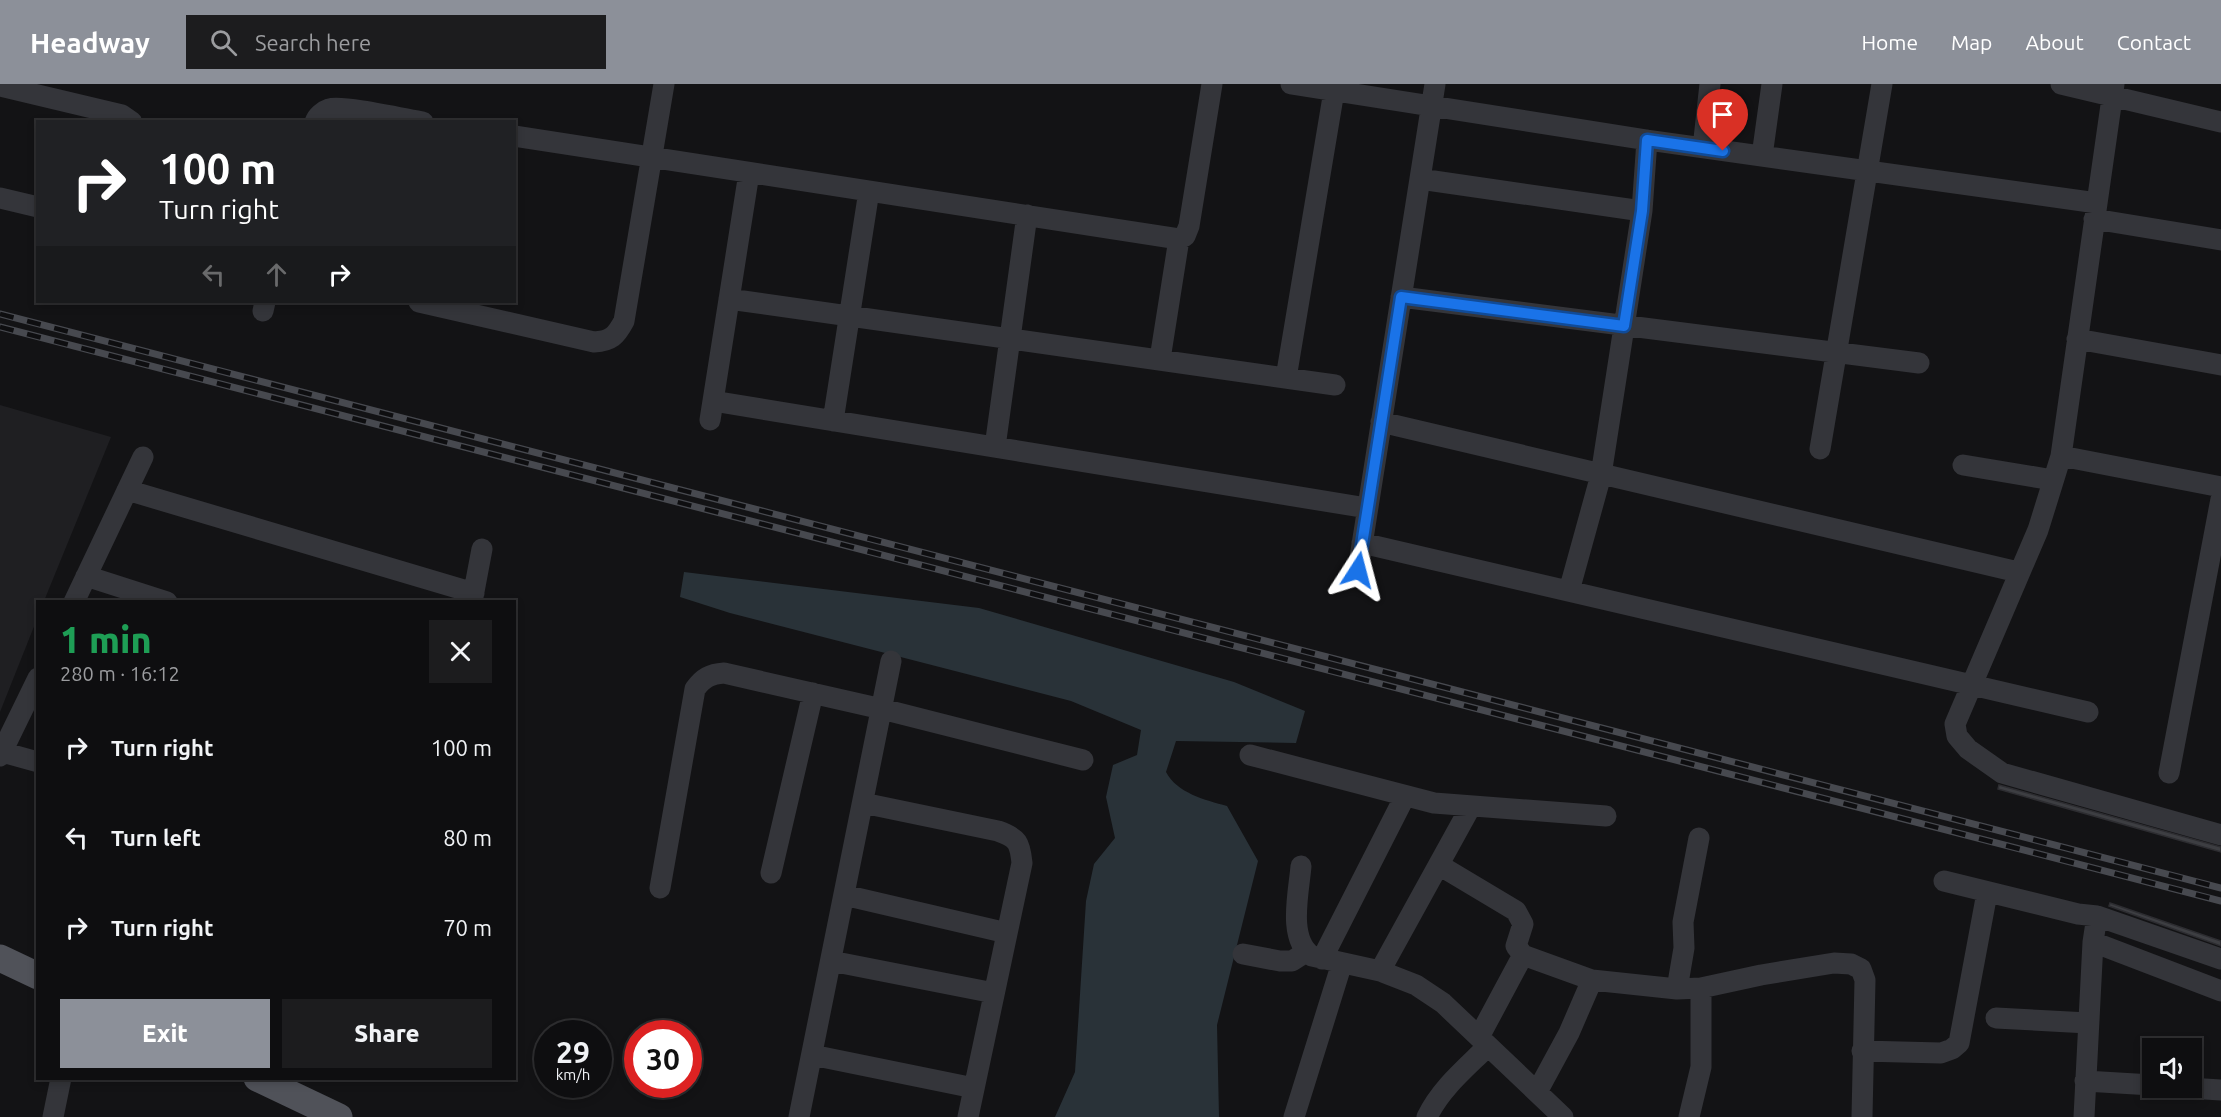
<!DOCTYPE html>
<meta charset="utf-8">
<style>
body{margin:0;font-family:Ubuntu,sans-serif;background:#1c1c1e;color:#f1f3f6;height:100vh;display:flex;flex-direction:column;font-size:22px;white-space:nowrap}
*{box-sizing:border-box;margin:0}
p{font-size:20px;color:#9b9c9f}
.icon{flex:none;width:33px;height:33px;fill:none;stroke:currentColor;stroke-width:2;stroke-linecap:round;stroke-linejoin:round}
.map{position:relative;flex:1;overflow:hidden}
.side{position:absolute;left:36px;top:516px;width:480px;height:480px;display:flex;flex-direction:column;background:#0e0e10;border-radius:0px;box-shadow:0 3px 9px #0003,0 0 0 2px #2e2e30}
.side>*{flex:none}
.top-card{position:absolute;left:36px;top:36px;width:480px;height:183px;border-radius:0px;box-shadow:0 3px 9px #0003,0 0 0 2px #2e2e30;background:#202124;color:#fff;overflow:hidden}
.tools{position:absolute;left:2142px;top:954px;display:grid;gap:12px}
.tools a{display:grid;place-items:center;width:60px;height:60px;border-radius:0px;background:#0e0e10;box-shadow:0 3px 9px #0003,0 0 0 2px #2e2e30;font-size:30px}
.speed{position:absolute;left:534px;top:936px;display:flex;gap:12px;font-size:30px;font-weight:700;text-align:center}
.speed>*{display:grid;place-content:center;width:78px;height:78px;border-radius:50%;background:#0e0e10;box-shadow:0 3px 9px #0003,0 0 0 2px #2e2e30;line-height:1}
.speed small{font-size:15px;font-weight:400}
.speed .limit{border:9px solid #d22;background:#fff;color:#111}
.pin{position:absolute;display:grid;place-items:center;width:51px;height:51px;color:#fff;margin:-62px -26px;border-radius:50% 50% 50% 0;rotate:-45deg;box-shadow:0 0 6px #0007}
.pin .icon{rotate:45deg}
.me{position:absolute;width:66px;margin:-33px;rotate:9deg;stroke-linejoin:round;filter:drop-shadow(0 0 4px #0008)}
.turn{display:flex;align-items:center;gap:21px;height:126px;padding:0 24px;font-size:27px}
.turn .icon{width:78px;height:78px;stroke-width:2.5}
.turn b{display:block;font-size:42px;line-height:51px}
.lanes{display:flex;align-items:center;height:57px;padding:0 24px;background:#0003;justify-content:center;gap:30px;direction:ltr}
.lanes .off{opacity:.35}
.round{display:grid;place-items:center;flex:none;width:63px;height:63px;border-radius:0px;background:#1c1c1e}
.headline{display:flex;align-items:center;justify-content:space-between;height:102px;padding:0 24px}
h1{font-size:36px;font-weight:800;line-height:45px;color:#1e9e55}
.cta{display:flex;gap:12px;margin-top:auto;padding:12px 24px}
.cta a{flex:1;height:69px;border-radius:0px;background:#8c9099;color:#fff;font-size:24px;font-weight:800;line-height:69px;text-align:center}
.cta a+a{background:#1c1c1e;color:#f1f3f6}
ul{padding:0;list-style:none}
li{display:flex;align-items:center;gap:18px;height:90px;padding:0 24px}
li div{flex:1}
li b{display:block;font-size:22px}
li em{font-style:normal}
header{display:flex;align-items:center;gap:36px;box-sizing:border-box;height:84px;padding:0 30px;background:#8c9099;color:#fff}
header strong{font-size:28px}
nav{display:flex;gap:33px;margin-inline-start:auto;font-size:21px}
.search{width:420px;height:54px;background:#1c1c1e;display:flex;align-items:center;gap:15px;box-sizing:border-box;padding:0 21px;border-radius:0px;color:#9b9c9f;font-size:22px}
.map>svg:first-child{display:block}
</style>
<header>
<strong>Headway</strong>
<div class="search"><svg class="icon" aria-label="search" viewBox="0 0 24 24"><circle cx="10" cy="10" r="6"/><path d="M15 15l6 6"/></svg>Search here</div>
<nav><a>Home</a><a>Map</a><a>About</a><a>Contact</a></nav>
</header>
<div class="map">
<svg width="2221" height="1033" viewBox="0 0 2221 1033">
<rect width="100%" height="100%" fill="#131315"/>
<path fill="#1f1f22" d="M0 321 111 353 44 517 38 518 37 535 0 628Z"/>
<path fill="#293238" d="M684 488 979 524 1234 598 1305 627 1296 659 1176 657 1166 688C1177 709 1205 716 1227 722L1258 777 1217 941 1219 1033H1055L1075 988 1086 817 1094 780 1115 754 1106 713 1113 681 1137 671 1141 646 1071 617 730 529 680 513Z"/>
<path fill="#3d3e42" stroke="#2d2d31" stroke-width="1.5" d="M1999 701 2221 763V768L1998 705Z
M2110 819 2221 857V862L2109 822Z"/>
<g fill="none" stroke-linecap="round" stroke-linejoin="round">
<path stroke="#34353a" stroke-width="21" d="M1291 0 1647 56 2097 119
M2061 0 2221 38
M2114 0 2061 372 2038 446 1955 640 1957 652 1968 665 2002 689 2221 751
M0 2 122 31 132 38
M315 38C317 32 323 27 329 25 343 21 405 35 423 38
M514 52 1179 155
M1703 64 1710 0
M1762 72 1772 0
M1420 95 1642 127
M0 114 38 123
M2094 135 2221 156
M1401 213 1919 279
M729 215 1335 301
M419 218 594 258C611 257 616 252 624 237L664 0
M263 227 265 218
M2077 255 2221 281
M1160 275 1179 155 1185 152 1189 142 1212 0
M1286 294 1334 7
M713 317 1367 424
M710 336 749 89
M833 337 869 107
M1381 338 2018 488
M995 363 1027 131
M1820 365 1882 0
M2061 372 2221 403
M1963 381 2053 396
M127 406 474 509
M1362 459 2088 628
M1358 486 1435 0
M86 492 167 518
M1569 507 1601 391 1642 127 1647 56
M74 518 143 373
M472 518 482 465
M2 668 38 678
M1250 671 1434 719 1606 732
M0 672 38 594
M2169 689 2221 415
M863 719 998 747C1018 754 1020 759 1022 779L968 1033
M1439 781 1516 827 1523 840 1516 862 1523 871
M1301 782C1299 808 1287 855 1312 872L1380 887 1416 901 1443 919 1563 1033
M771 789 813 609
M1944 797 2078 830 2097 832 2093 858 2084 1033
M660 804 695 605C703 594 710 590 724 589L882 625 1083 676
M844 811 1007 849
M2097 832 2221 875
M2093 858 2221 907
M1243 870 1280 877H1292L1306 868
M1322 875 1405 712
M831 877 994 909
M1380 887 1471 722
M1677 905 1684 864 1683 838 1699 754
M1996 934 2088 939
M1479 953 1523 871 1592 896 1677 905 1701 904 1761 891 1834 879 1851 880 1861 885 1865 896 1862 1033
M1862 967 1941 969 1952 965 1959 959 1987 809
M812 971 974 1004
M2085 997 2152 1001
M2189 1004 2221 1006
M1537 1008 1569 949 1592 896
M53 1033 61 994
M799 1033 891 577
M1294 1033 1342 879
M1427 1033C1441 1004 1466 984 1488 962
M1689 1033 1701 983V904"/>
<path stroke="#505259" stroke-width="27" d="M0 874 38 892
M257 994 339 1033"/>
<defs>
<path id="rail" d="M0 230 2221 804
M0 243 2221 817"/>
</defs>
<use href="#rail" stroke="#47494f" stroke-width="7"/>
<use href="#rail" stroke="#0e0e10" stroke-width="4.5" stroke-dasharray="14" stroke-linecap="butt"/>
</g>
<g fill="none" stroke-linecap="round" stroke-linejoin="round">
<defs>
<path id="route" d="M1358 486 1401 213 1624 242 1642 127 1647 56 1723 67"/>
</defs>
<use href="#route" stroke="#114b97" stroke-width="15"/>
<use href="#route" stroke="#1a73e8" stroke-width="10"/>
</g>
</svg>
<div class="tools">
<a><svg class="icon" aria-label="sound" viewBox="0 0 24 24"><path d="M4 9h4l5-4v14l-5-4H4zM17 9q2 3 0 6"/></svg></a>
</div>
<div class="speed"><div>29<small>km/h</small></div><div class="limit">30</div></div>
<div class="pin" style="left:1723px;top:67px;background:#d93025"><svg class="icon" aria-label="arrive" viewBox="0 0 24 24"><path d="M6 21V4h12l-3 4 3 4H6"/></svg></div>
<svg class="me" style="left:1358px;top:486px" viewBox="-20 -20 40 40"><path d="M0-17L14 15 0 8-14 15z" fill="#1a73e8" stroke="#fff" stroke-width="4"/></svg>
<div class="top-card">
<div class="turn"><svg class="icon" aria-label="right" viewBox="0 0 24 24"><path d="M7 20v-9h11M14 6l5 5-5 5"/></svg><div><b>100 m</b>Turn right</div></div>
<div class="lanes"><svg class="icon off" aria-label="left" viewBox="0 0 24 24"><path d="M17 20v-9H6M10 6l-5 5 5 5"/></svg><svg class="icon off" aria-label="ahead" viewBox="0 0 24 24"><path d="M12 20V5M6 11l6-6 6 6"/></svg><svg class="icon" aria-label="right" viewBox="0 0 24 24"><path d="M7 20v-9h11M14 6l5 5-5 5"/></svg></div>
</div>
<section class="side">
<div class="headline"><div><h1>1 min</h1><p>280 m · 16:12</p></div><a class="round"><svg class="icon" aria-label="close" viewBox="0 0 24 24"><path d="M6 6l12 12M18 6L6 18"/></svg></a></div>
<ul>
<li><svg class="icon" aria-label="right" viewBox="0 0 24 24"><path d="M7 20v-9h11M14 6l5 5-5 5"/></svg><div><b>Turn right</b></div><em>100 m</em></li>
<li><svg class="icon" aria-label="left" viewBox="0 0 24 24"><path d="M17 20v-9H6M10 6l-5 5 5 5"/></svg><div><b>Turn left</b></div><em>80 m</em></li>
<li><svg class="icon" aria-label="right" viewBox="0 0 24 24"><path d="M7 20v-9h11M14 6l5 5-5 5"/></svg><div><b>Turn right</b></div><em>70 m</em></li>
</ul>
<div class="cta"><a>Exit</a><a>Share</a></div>
</section>
</div>
